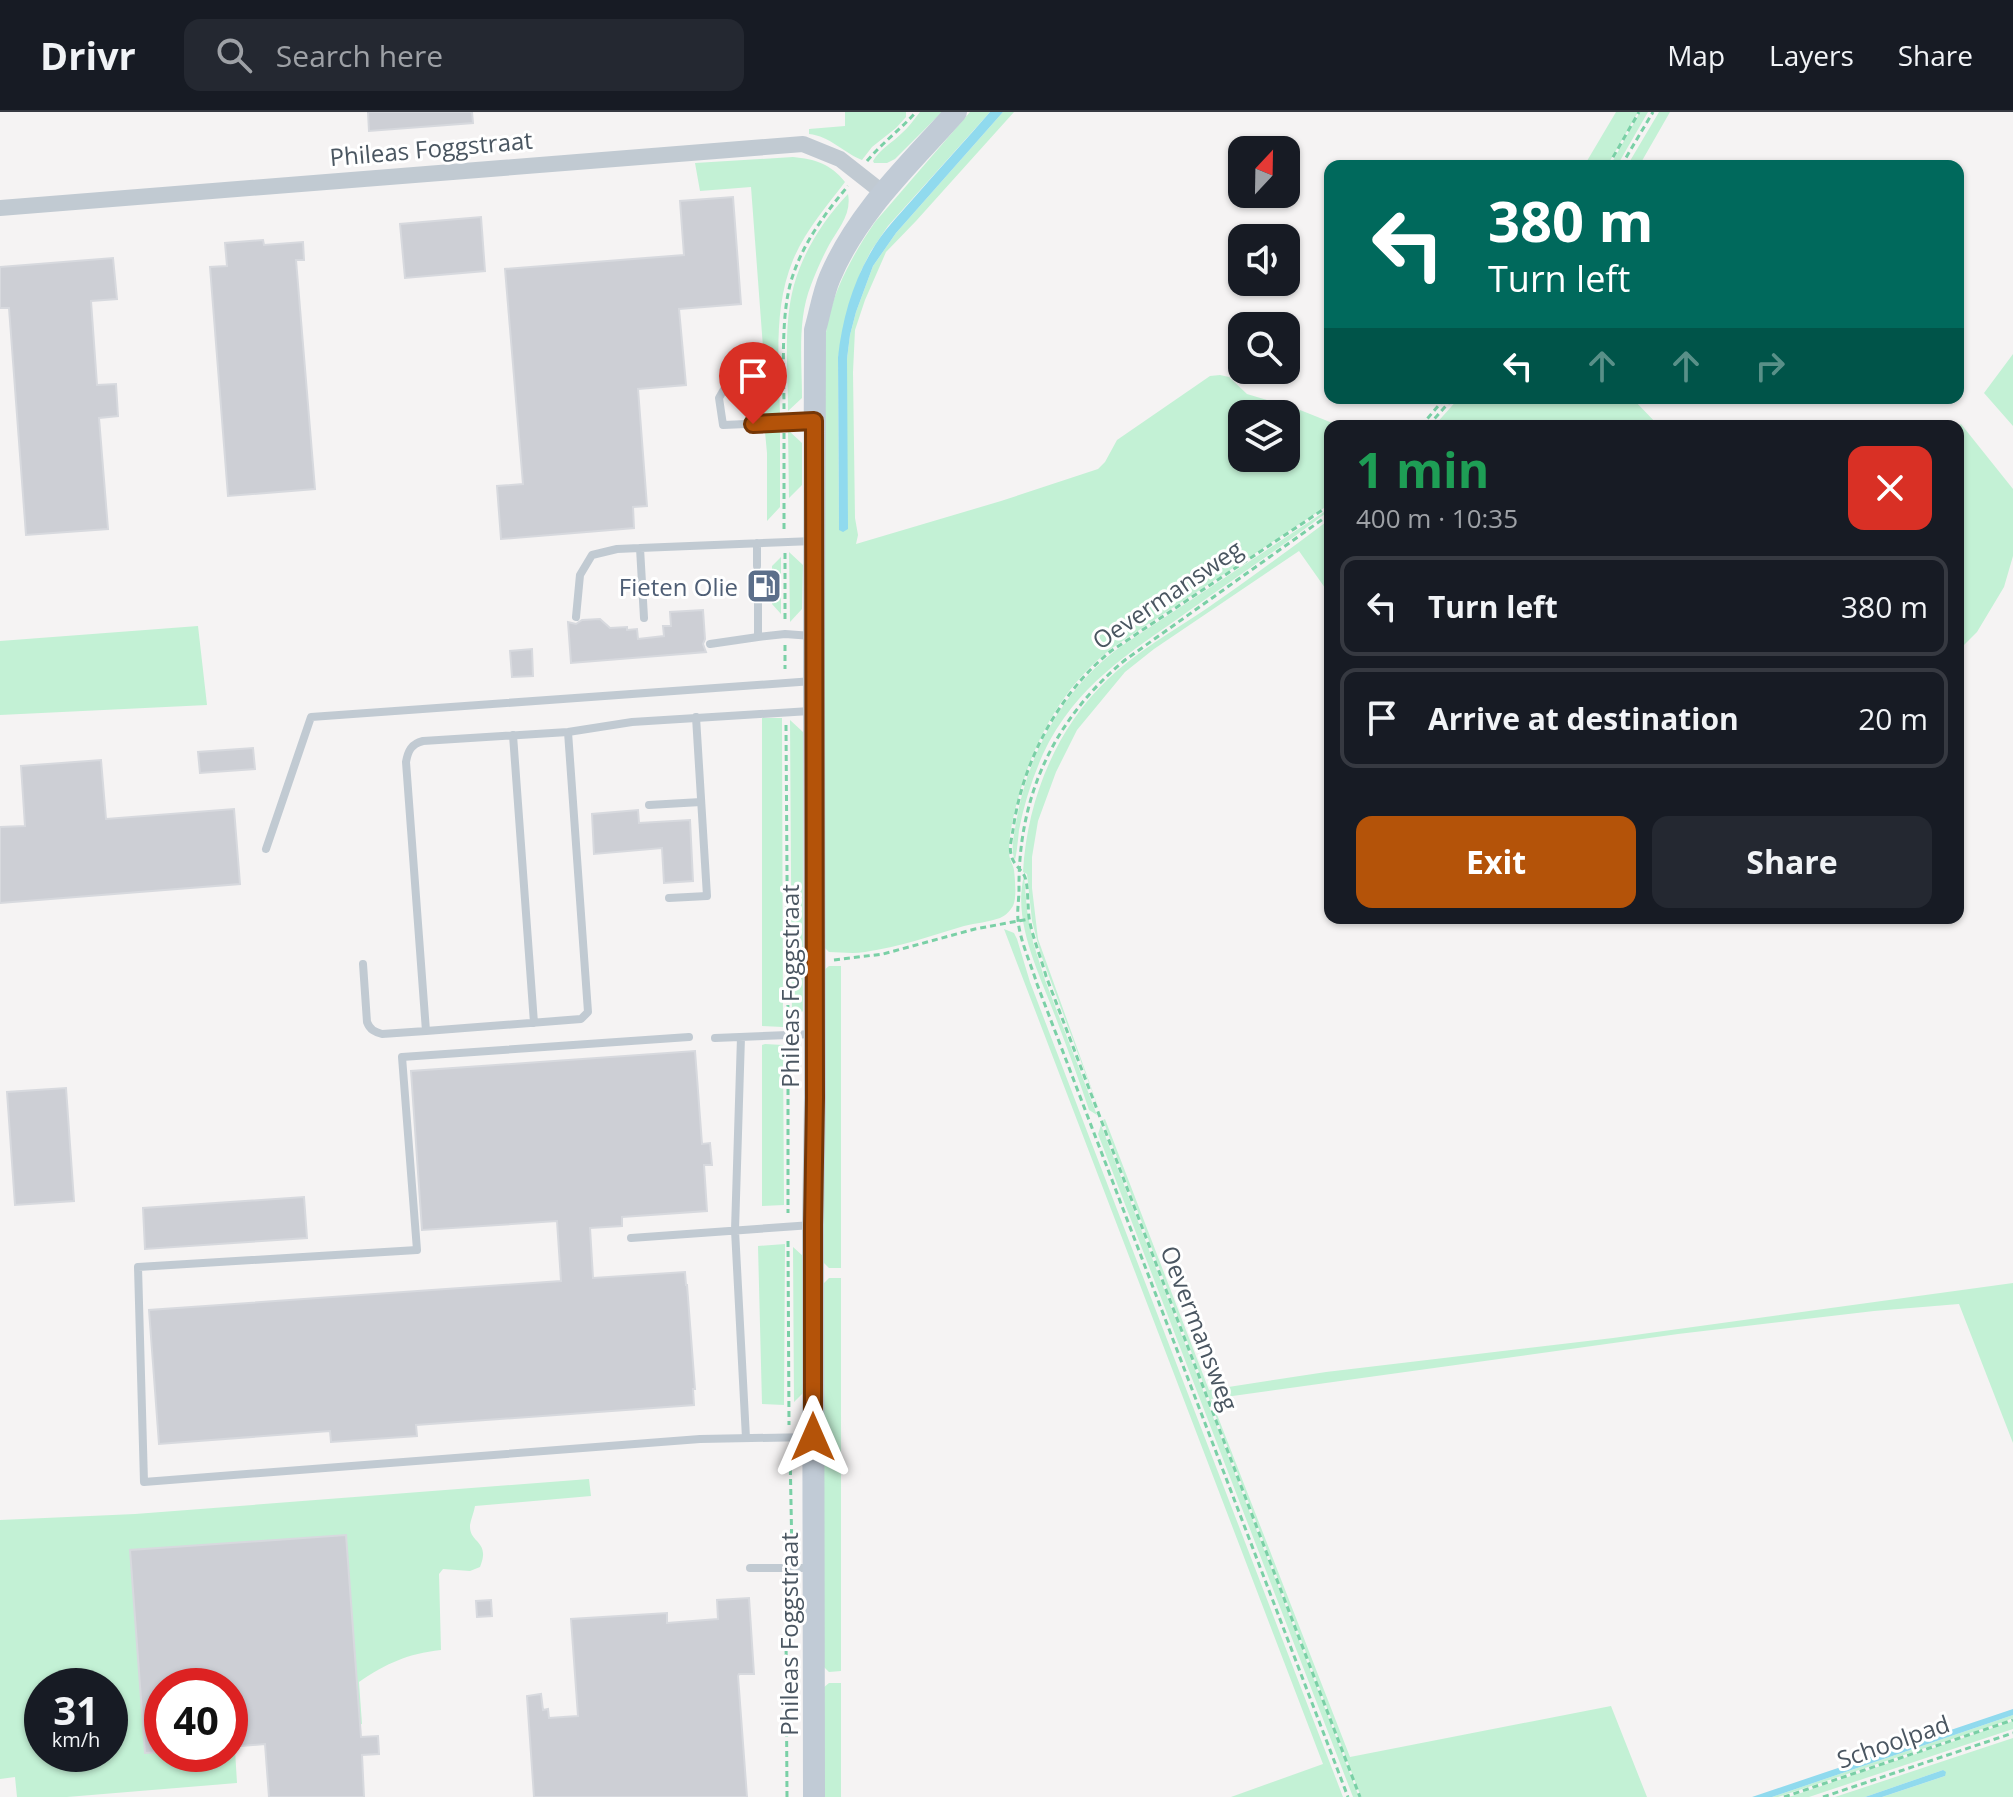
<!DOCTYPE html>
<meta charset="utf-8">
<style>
body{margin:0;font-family:"Open Sans",sans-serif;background:#242831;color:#f1f3f6;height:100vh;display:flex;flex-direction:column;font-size:30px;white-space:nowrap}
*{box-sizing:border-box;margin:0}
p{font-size:26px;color:#9ea1a6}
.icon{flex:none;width:44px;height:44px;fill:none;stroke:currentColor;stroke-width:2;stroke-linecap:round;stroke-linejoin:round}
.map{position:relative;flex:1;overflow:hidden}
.panel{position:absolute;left:1324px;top:308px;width:640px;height:504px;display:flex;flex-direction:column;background:#171b24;border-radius:16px;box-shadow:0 2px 6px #0004}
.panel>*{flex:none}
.hud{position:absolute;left:1324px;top:48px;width:640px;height:244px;border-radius:16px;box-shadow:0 2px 6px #0004;background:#00695c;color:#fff;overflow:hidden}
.needle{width:52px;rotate:22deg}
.tools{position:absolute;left:1228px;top:24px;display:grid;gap:16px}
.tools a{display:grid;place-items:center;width:72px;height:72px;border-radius:16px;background:#171b24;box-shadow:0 2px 6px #0004;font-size:40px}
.speed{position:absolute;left:24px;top:1556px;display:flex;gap:16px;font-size:40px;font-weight:700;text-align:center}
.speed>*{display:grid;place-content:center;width:104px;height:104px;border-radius:50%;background:#171b24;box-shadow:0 2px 6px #0004;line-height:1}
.speed small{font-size:20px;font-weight:400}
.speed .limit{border:12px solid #d22;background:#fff;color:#111}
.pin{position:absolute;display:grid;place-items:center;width:68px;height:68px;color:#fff;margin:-82px -34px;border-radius:50% 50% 50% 0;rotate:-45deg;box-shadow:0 0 8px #0007}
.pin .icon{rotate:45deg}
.me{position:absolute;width:88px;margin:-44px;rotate:0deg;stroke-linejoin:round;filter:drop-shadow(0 0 6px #0008)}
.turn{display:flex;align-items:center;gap:28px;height:168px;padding:0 32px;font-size:36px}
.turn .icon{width:104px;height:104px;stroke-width:2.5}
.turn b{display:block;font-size:56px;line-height:68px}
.lanes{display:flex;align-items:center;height:76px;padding:0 32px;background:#0003;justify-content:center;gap:40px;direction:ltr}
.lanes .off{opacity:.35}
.round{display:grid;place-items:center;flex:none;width:84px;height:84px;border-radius:16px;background:#242831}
.summary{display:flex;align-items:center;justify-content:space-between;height:136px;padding:0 32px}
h1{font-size:48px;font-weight:700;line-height:60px;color:#1e9e55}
.action{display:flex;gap:16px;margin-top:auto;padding:16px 32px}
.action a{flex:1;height:92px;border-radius:16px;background:#b45309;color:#fff;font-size:32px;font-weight:700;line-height:92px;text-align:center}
.action a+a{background:#242831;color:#f1f3f6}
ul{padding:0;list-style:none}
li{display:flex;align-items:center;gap:24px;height:100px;margin:0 16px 12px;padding:0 16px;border:4px solid #363941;border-radius:16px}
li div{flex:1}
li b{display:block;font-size:30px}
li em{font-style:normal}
header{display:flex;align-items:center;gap:48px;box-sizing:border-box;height:112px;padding:0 40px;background:#171b24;border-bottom:2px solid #363941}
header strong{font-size:38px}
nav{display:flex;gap:44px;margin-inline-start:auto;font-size:28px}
.search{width:560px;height:72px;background:#242831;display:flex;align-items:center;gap:20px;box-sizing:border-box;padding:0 28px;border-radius:16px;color:#9ea1a6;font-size:30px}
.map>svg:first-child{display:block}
</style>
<header>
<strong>Drivr</strong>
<div class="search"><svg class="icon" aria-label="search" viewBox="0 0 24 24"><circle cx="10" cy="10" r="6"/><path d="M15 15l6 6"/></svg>Search here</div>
<nav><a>Map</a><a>Layers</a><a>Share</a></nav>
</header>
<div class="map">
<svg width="2013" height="1685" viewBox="0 0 2013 1685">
<rect width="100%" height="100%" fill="#f5f3f3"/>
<path fill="#c3f1d5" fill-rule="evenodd" d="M845 0H906V5L896 16 872 35 862 48C844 41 830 24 809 22V17L845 14Z
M920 0H942L895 47 887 51H874L873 49C880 37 892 31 902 21 909 15 914 7 920 0Z
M970 0H990L888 114 871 139 861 159 838 245 839 418 847 414V247L850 223 856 200 873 154 896 121 1003 0H1014L916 109 886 140 865 188 855 218 853 260 855 406 858 423 856 432 1001 389 1098 357 1105 350 1117 328 1210 264 1220 263 1229 265 1247 282 1300 298 1340 314H1330V392L1118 532C1066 568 1034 627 1018 687 1013 704 1009 723 1009 741 1009 747 1013 752 1014 758 1015 767 1017 786 1013 794 1010 799 1005 804 1000 806 989 810 976 811 964 814 931 824 899 835 865 840 852 842 841 840 829 840L823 834V252C825 238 825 222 828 208 836 173 855 139 875 110ZM1242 302H1286V346H1242Z
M1616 0H1638L1607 54H1584Z
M1640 0H1648L1617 54H1610Z
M1659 0H1670L1639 54H1627Z
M793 45C815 47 831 52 845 70 826 95 805 119 793 148 773 196 779 252 780 302L769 305 762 303 758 263 765 262 751 75 700 79 695 51Z
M848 82C852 102 838 117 829 133 822 146 816 160 811 173 797 208 802 249 802 286L788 299C788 259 783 213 794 173 803 140 824 107 848 82Z
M2013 242V314L1984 281Z
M1459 286H1565L1573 292 1606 286H1632L1659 314H1434Z
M1961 312 2013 377V444L2004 475 1977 520 1958 539V315Z
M770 318H780V395L767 409V341L765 320Z
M788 318 802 331V373L789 386Z
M1330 396V398C1284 433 1237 465 1190 498 1130 541 1076 572 1043 642 1032 667 1024 692 1019 718 1018 728 1017 739 1015 748 1010 737 1014 724 1016 711 1027 642 1065 574 1123 533Z
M1330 407V483L1299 439 1154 537 1125 560 1077 618 1056 660 1038 709 1032 745V776L1038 827 1100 1000 1041 843 1032 809 1027 762 1023 760C1027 689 1055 618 1107 568 1136 540 1173 519 1206 497 1248 468 1289 438 1330 407Z
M789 440 803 453 802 497 790 510Z
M781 445V502L772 492V454Z
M198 514 207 593 0 603V529Z
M762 606H782L783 915 762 914Z
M790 608 803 620V899L792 909Z
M1024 764 1027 798 1033 830 1045 868 1097 1003 1089 998C1079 968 1068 938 1057 909 1041 865 1012 811 1024 764Z
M1004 817 1014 821 1017 827 1030 870 1085 1014 1343 1685H1231L1323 1652Z
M829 854H841V1156H829L823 1150V859Z
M765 932 783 933 784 1093 762 1094V933Z
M1105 1007 1209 1278 1326 1260 1613 1226 2013 1171V1331L1959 1192 1874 1199 1678 1222 1211 1287 1350 1645 1611 1594 1647 1685H1361L1112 1032 1103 1008Z
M1101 1013 1359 1685H1353L1098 1022Z
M785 1132 784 1293 762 1292 758 1134Z
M793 1135 803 1144V1281L794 1290Z
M829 1166H841V1559L829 1560 823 1554V1172Z
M589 1367 591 1384 475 1394C474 1400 471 1407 470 1413 469 1432 491 1428 480 1455L470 1459 443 1457 439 1462 441 1538C407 1542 387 1551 359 1570L362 1612 234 1621 237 1671 67 1685H17L15 1665 0 1667V1408L135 1402ZM42 1574H110V1642H42ZM162 1574H230V1642H162Z
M829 1571H841V1685H823V1576Z
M2013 1603V1606L2003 1610 1778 1685H1772Z
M2013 1609V1617L1809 1685H1789Z
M2013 1626V1685H1882L1945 1664 1943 1658 1865 1685H1835Z"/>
<path fill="#90daee" d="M990 0H1003L896 121 873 154 856 200 850 223 847 247 848 417 843 420 839 418 838 245C842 209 852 172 871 140 882 120 898 104 913 87 938 58 965 29 990 0Z
M2013 1597V1603L1772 1685H1752Z
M1943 1658 1946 1660 1945 1664 1882 1685H1865Z"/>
<path fill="#cdcfd5" stroke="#d7d9de" stroke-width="2" d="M368 0H472L473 11 369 19Z
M733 85 741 192 679 197 686 273 638 277 647 394 633 395 634 416 501 427 497 374 523 372 505 157 684 143 680 89Z
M481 105 485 159 405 166 400 112Z
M263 128 264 133 303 130 304 148H296L315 377 228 384 210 155 227 154 225 131Z
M113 146 117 187 91 189 97 273 116 272 118 304 99 306 108 417 26 423 9 196H0V155Z
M703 498 705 527 703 532 706 540 571 551 568 510 576 512 582 508 600 507 610 516 627 515V518L637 517 638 527 664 524 663 514H671L670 500Z
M532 537 533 564 512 565 510 539Z
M253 636 255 657 200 661 198 640Z
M101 648 106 707 234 697 240 772 0 791V715L25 714 21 654Z
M638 698 639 711 690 708 693 769 664 771 662 736 594 742 592 702Z
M695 939 702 1032 710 1031 712 1053H704L707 1099 622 1105V1114L590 1116 593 1166 685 1160 686 1173H687L695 1277H693L694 1293 416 1313 417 1324 331 1330 330 1319 159 1332 149 1198 561 1169 557 1109 422 1118 411 959Z
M66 976 74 1089 15 1093 7 980Z
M304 1085 307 1126 145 1137 143 1096Z
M346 1423 361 1625 378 1624 379 1642 362 1643 364 1685H269L265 1632 230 1635V1574H162V1640L145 1641 130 1438Z
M749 1486 754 1562H739L738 1564 747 1685H534L527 1584 541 1582 543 1598 548 1597 549 1606 578 1604 571 1507 667 1501V1511L718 1507 717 1488Z
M491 1488 492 1504 477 1505 476 1489Z"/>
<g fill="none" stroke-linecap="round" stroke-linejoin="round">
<path stroke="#7ad0a6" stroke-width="3" stroke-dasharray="6 4" stroke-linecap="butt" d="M867 49C882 31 900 18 916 0
M1608 54 1639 0
M1621 54 1653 0
M784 297C784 257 780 200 793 163 804 130 826 100 848 74
M1421 314 1445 286
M1428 314 1453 286
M784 321V417
M1330 393 1111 539C1058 582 1022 651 1013 718 1012 725 1009 735 1011 742 1012 751 1020 756 1024 763 1029 771 1027 799 1030 811 1034 829 1041 846 1046 864L1360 1685
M1330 402 1125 548C1054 607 1018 684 1019 777 1019 787 1017 798 1018 808 1020 829 1031 852 1037 872L1348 1685
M785 441V509
M785 533V557
M786 613 788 909
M834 848 883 842 975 817 1029 807
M788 937V1101
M788 1129 789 1313
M790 1337 792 1445
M787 1685 786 1520 791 1469
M1784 1685 2013 1608
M1823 1685 2013 1621"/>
<path stroke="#c1cad2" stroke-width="8" d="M742 246 719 286 723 313 812 309
M757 431V454
M758 487V525L785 522 812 524
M576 505 580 463 592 443 617 437 640 436
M644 506 640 436 814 429
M710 532 758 525
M568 620 588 900 581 907 426 919 406 650C408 639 411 632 423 629L568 620 632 610 810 599
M513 623 534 911
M649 693 701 690
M266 737 311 605 813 569
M669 786 707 784 696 605
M363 852 367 910C370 918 375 920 382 922L426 919
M689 925 402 945 417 1138 138 1155 144 1370 700 1327 812 1325
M741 925 735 1118 746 1326
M715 926 814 922
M631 1126 812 1113
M750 1456H813"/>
<path stroke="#c1cad2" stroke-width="16" d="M0 96 803 32 840 47 882 80"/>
<path stroke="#c1cbd6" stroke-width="22" d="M814 1685 813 1113 815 986 814 569 815 218C820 201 823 181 830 165 858 99 910 52 956 0"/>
</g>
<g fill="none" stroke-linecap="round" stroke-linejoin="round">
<defs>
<path id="route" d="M753 312 814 309 815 986 813 1113V1325"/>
</defs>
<use href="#route" stroke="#753606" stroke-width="20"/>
<use href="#route" stroke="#b45309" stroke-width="14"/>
</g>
<defs>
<symbol id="fuel-square" viewBox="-11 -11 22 22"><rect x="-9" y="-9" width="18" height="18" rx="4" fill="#5c6f8a" stroke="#fff"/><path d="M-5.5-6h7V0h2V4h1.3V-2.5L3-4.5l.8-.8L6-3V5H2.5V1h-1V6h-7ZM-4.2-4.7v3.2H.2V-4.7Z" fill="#fff"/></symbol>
</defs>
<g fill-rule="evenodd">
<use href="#fuel-square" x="744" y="454" width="40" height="40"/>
</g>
<g text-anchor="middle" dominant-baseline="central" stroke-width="6" stroke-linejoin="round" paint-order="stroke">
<g font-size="24" fill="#4a5661" stroke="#fff">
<text transform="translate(431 36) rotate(-5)">Phileas Foggstraat</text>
<text transform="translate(1167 482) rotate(-34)">Oevermansweg</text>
<text transform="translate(789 874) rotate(-90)">Phileas Foggstraat</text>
<text transform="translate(1200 1216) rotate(69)">Oevermansweg</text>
<text transform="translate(788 1522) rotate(-90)">Phileas Foggstraat</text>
<text transform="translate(1893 1629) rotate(-19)">Schoolpad</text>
</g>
<g font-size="24" fill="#4e5e75" stroke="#fff" text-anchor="end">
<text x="738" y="474">Fieten Olie</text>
</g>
</g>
</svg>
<div class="tools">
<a><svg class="needle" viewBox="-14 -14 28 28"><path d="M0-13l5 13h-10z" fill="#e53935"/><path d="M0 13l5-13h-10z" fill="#9ea1a6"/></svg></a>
<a><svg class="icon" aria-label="sound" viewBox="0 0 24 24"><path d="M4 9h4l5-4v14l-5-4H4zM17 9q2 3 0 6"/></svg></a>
<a><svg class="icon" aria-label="search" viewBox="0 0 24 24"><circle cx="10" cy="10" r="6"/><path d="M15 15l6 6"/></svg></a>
<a><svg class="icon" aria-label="layers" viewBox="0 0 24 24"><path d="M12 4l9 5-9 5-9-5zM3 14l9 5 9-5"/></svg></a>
</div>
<div class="speed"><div>31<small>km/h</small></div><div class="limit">40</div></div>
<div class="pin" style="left:753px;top:312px;background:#d93025"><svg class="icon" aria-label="arrive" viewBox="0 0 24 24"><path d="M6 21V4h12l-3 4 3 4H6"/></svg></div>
<svg class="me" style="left:813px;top:1325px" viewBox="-20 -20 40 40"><path d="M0-17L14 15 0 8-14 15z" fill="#b45309" stroke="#fff" stroke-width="4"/></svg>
<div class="hud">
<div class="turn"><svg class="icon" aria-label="left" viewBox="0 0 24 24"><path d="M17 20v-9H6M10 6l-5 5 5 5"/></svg><div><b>380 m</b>Turn left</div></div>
<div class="lanes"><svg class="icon" aria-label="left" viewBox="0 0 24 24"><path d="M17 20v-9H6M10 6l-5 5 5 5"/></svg><svg class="icon off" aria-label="ahead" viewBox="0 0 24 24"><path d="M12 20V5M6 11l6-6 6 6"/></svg><svg class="icon off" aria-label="ahead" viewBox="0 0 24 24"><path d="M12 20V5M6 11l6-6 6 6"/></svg><svg class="icon off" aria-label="right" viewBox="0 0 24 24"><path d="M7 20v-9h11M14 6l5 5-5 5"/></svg></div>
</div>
<section class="panel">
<div class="summary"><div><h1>1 min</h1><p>400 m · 10:35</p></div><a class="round" style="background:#d93025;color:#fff"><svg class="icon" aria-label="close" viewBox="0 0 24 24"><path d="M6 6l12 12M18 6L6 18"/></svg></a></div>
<ul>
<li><svg class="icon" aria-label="left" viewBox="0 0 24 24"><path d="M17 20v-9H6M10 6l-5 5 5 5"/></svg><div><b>Turn left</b></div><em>380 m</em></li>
<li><svg class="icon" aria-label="arrive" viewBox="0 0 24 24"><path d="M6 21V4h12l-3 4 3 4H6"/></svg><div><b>Arrive at destination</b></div><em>20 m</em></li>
</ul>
<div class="action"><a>Exit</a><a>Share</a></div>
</section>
</div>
